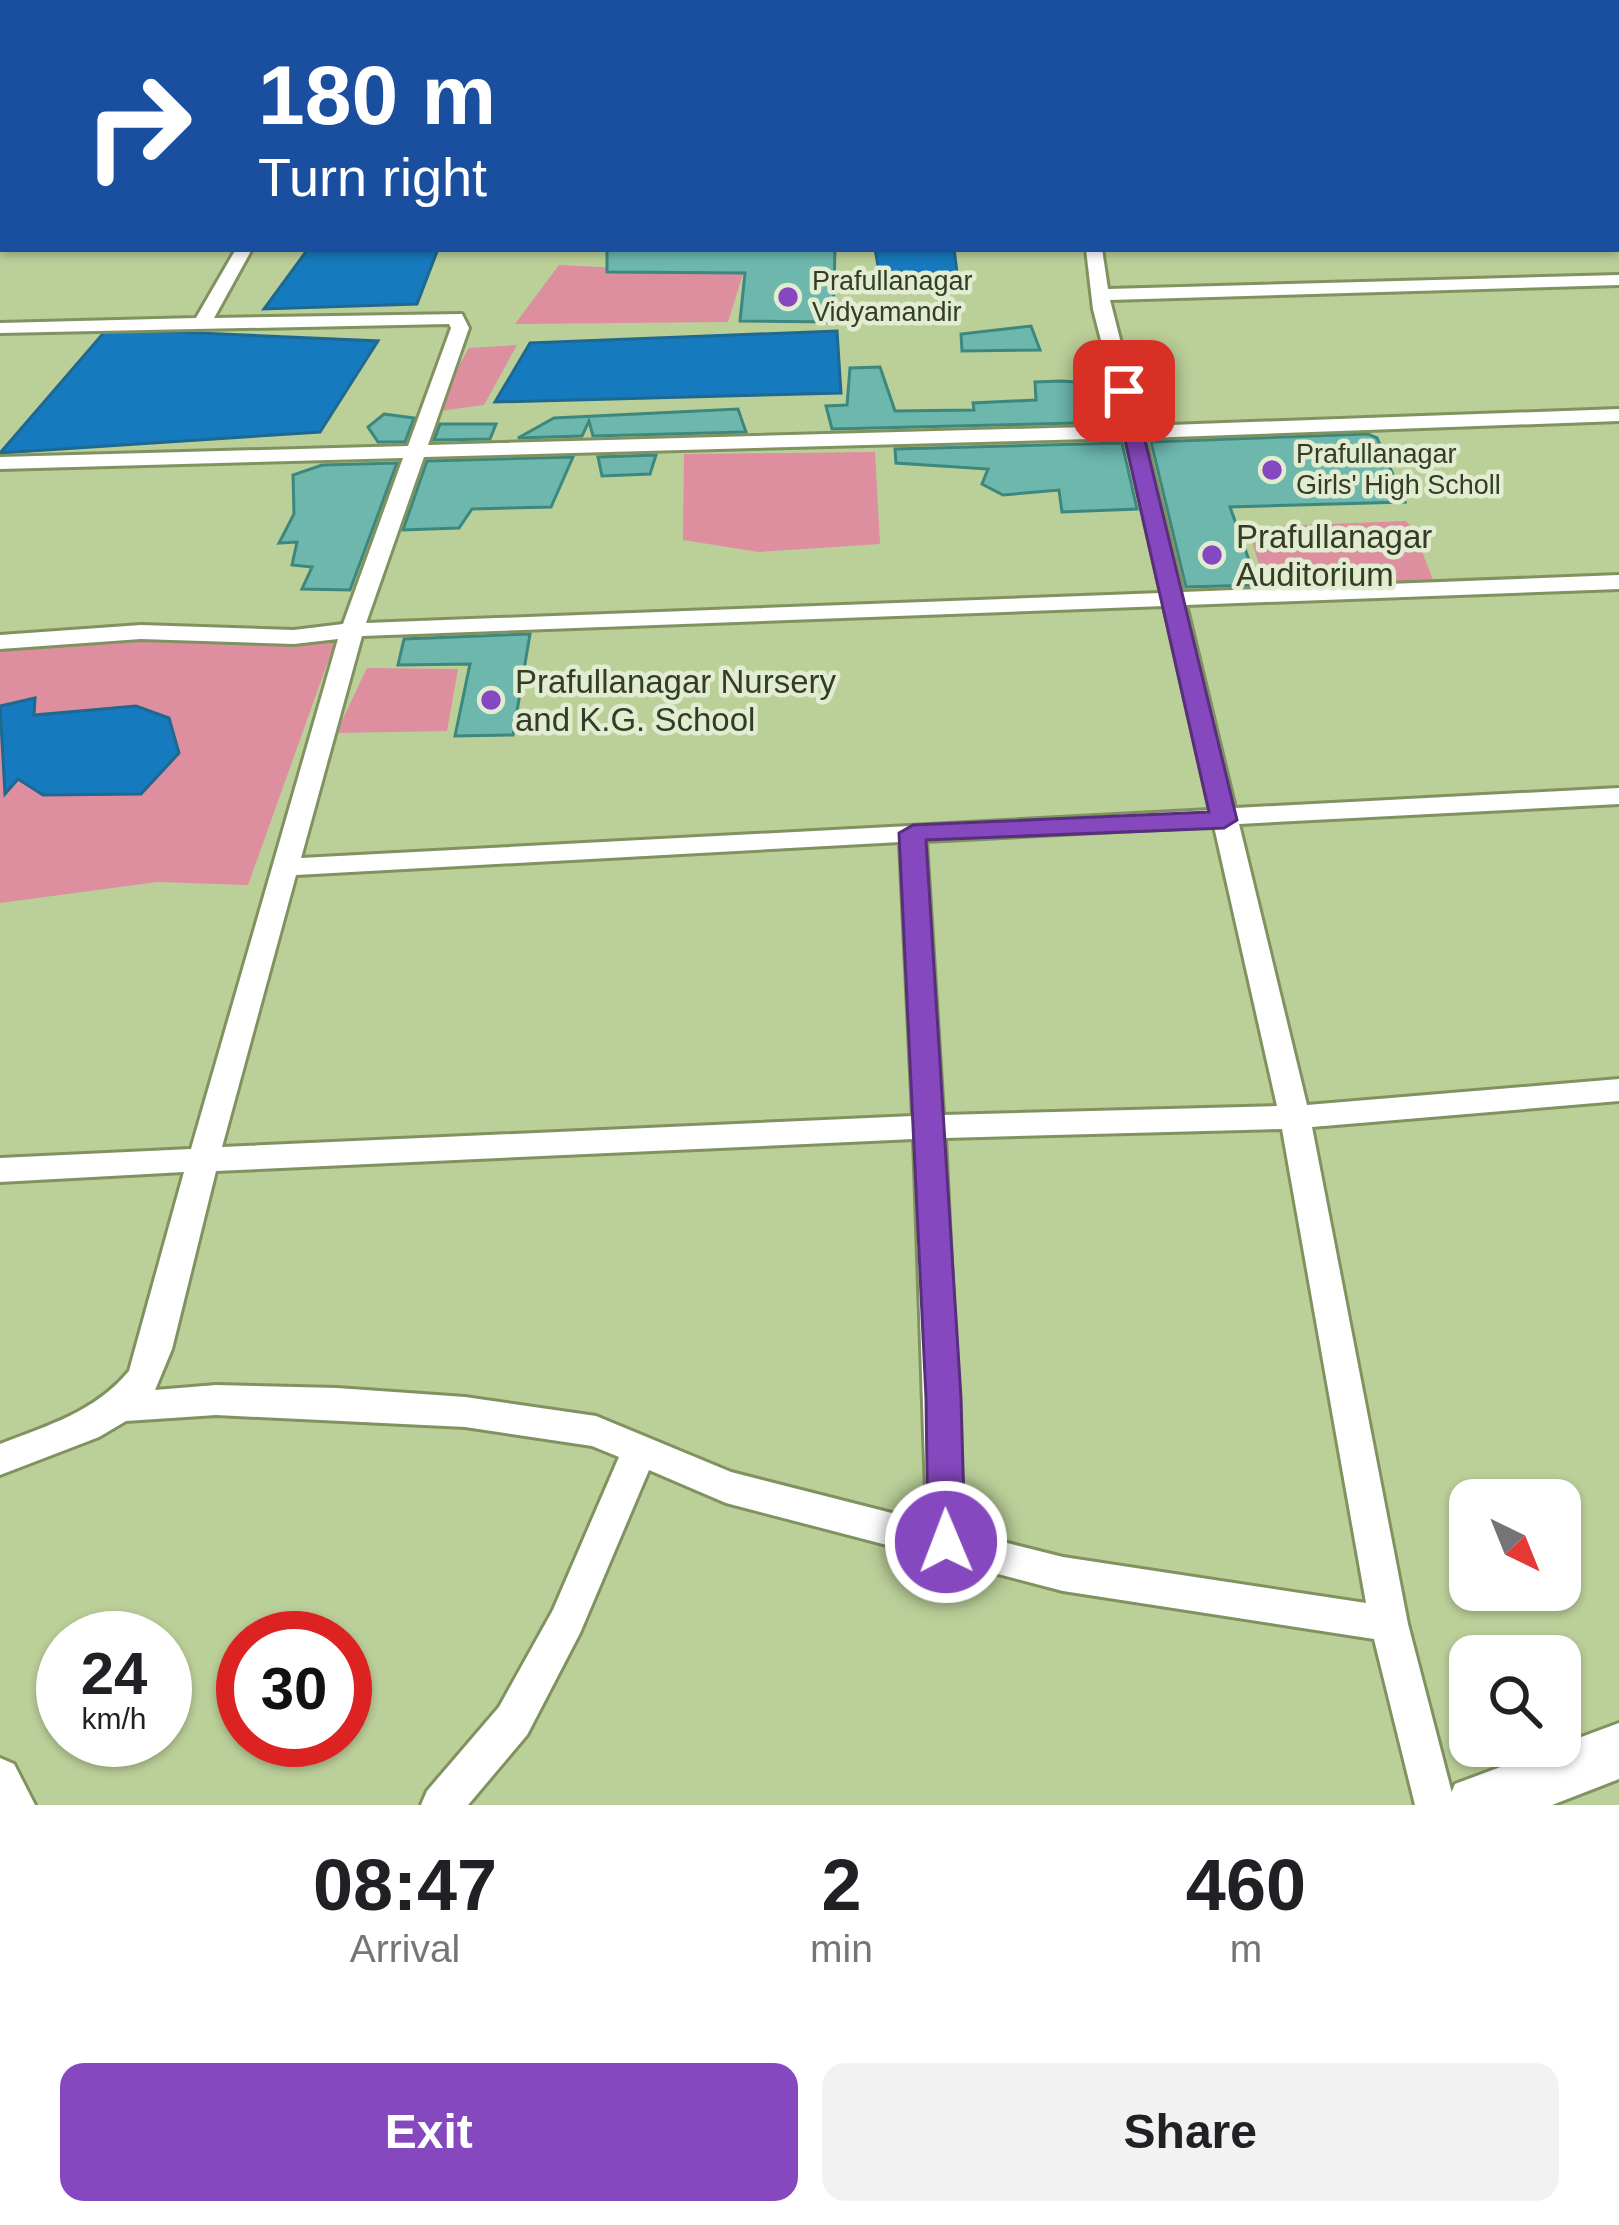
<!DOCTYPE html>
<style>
body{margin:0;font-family:Helvetica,sans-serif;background:#f2f2f2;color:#202124;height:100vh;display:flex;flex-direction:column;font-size:45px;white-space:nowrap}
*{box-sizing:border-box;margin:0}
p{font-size:39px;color:#757577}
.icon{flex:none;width:66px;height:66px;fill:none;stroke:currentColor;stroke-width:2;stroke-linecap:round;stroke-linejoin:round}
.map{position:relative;height:1805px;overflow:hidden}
.panel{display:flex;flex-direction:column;background:#fff;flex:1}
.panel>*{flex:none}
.hud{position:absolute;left:0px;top:0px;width:1620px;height:252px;box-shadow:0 3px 9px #0004;background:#1a4fa0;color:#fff;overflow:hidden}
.needle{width:78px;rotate:137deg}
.buttons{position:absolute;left:1449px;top:1479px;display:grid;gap:24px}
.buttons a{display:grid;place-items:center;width:132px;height:132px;border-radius:24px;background:#fff;box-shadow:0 3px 9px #0004;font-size:60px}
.speed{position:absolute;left:36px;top:1611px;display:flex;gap:24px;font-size:60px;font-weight:700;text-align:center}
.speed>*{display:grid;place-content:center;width:156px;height:156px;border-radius:50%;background:#fff;box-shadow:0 3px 9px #0004;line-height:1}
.speed small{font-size:30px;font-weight:400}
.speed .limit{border:18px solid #d22;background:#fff;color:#111}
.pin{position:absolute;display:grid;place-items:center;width:102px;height:102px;color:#fff;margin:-51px;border-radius:24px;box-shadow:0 6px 18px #0006}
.me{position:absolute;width:132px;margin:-66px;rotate:359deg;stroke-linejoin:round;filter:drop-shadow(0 0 9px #0008)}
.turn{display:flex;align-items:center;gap:42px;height:252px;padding:0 60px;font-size:54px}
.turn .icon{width:156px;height:156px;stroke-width:2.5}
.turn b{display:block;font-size:84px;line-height:102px}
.eta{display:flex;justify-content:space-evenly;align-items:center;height:204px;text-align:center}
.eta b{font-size:72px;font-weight:700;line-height:84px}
.primary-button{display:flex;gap:24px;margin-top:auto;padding:24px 60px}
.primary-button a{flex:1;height:138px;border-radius:24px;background:#8648be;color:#fff;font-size:48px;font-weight:700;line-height:138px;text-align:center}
.primary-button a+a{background:#f2f2f2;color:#202124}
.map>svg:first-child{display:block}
</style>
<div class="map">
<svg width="1619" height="1805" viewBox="0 0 1619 1805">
<rect width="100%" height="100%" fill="#bbcf99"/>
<path fill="#dd8fa0" d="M559 265 743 274 728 322 515 324Z
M517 345 484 405 432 412 469 348Z
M875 452 880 544 759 552 683 540 684 454Z
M1406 521 1413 528 1435 585 1266 589 1248 527Z
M336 639 248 885 157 882 0 903V648L135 640 278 644Z
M367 668 458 669 447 731 336 733Z"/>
<path fill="#167bbe" stroke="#1f6890" stroke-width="3" d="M308 249H438L417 304 264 309Z
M875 249H954L959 288H882Z
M107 329 378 341 320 432 0 453Z
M837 331 841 393 495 402 530 343Z
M35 698 34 715 136 706 169 718 179 753 141 794 43 795 18 779 5 794 0 706Z"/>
<path fill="#6db7ad" stroke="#3c877e" stroke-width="3" d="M607 249H835L833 322 740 321 745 273 607 272Z
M1031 326 1040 350 962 351 961 334Z
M880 367 895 411 974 410 973 403 1036 400 1035 382 1061 381 1108 384 1117 422 832 429 826 406 847 405 850 368Z
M738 409 746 432 593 436 589 421 582 436 518 438 554 418Z
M384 414 414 418 405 442H378L368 427Z
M440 424H496L490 439 434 440Z
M1368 434 1377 438 1405 502 1230 507 1258 585 1186 587 1151 442Z
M1122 443 1137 509 1062 512 1059 490 1003 495 982 484 988 469 896 463 895 449Z
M656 455 650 474 602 476 598 457Z
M573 457 551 507 472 509 459 528 403 530 427 461Z
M397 463 350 590 302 589 312 567 292 565 297 542 279 543 294 514 293 475 322 465Z
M530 634 513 735 455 736 470 664 398 665 404 639Z"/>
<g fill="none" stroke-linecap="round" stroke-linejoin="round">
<defs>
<path id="lane" d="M422 3 428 0"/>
<path id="street" d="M107 0H122L104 3Z
M1067 0H1085L1064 3Z
M0 74H3L0 84Z
M1617 96H1619V104H1617Z
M3 140V151L0 152V141Z
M0 167H3V177H0Z
M1617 169H1619V179H1617Z
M0 214H3V224H0Z
M236 249H252L214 318 462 314 469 328 428 445 1123 426 1093 309 1086 249H1102L1108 289 1619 275V285L1110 300 1142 426 1619 409V421L1145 438 1183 592 1619 575V589L1186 605 1235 808 1619 788V804L1239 824 1307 1105 1619 1079V1101L1312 1127 1408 1624 1455 1805H1415L1374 1639 1063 1591 726 1503 649 1470 580 1633 527 1735 468 1805H421L427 1791 499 1707 553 1610 619 1457 592 1446 465 1427 216 1415 126 1421 99 1437 0 1475V1444C49 1425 95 1412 129 1371L184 1172 0 1182V1158L191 1149 338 639 294 644 141 639 0 649V635L141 625 294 630 343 624 403 458 0 469V457L408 446 451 328 449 324 0 333V323L196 318ZM1126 438 1161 593 366 623 424 457ZM1164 606 1210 810 301 858 362 636ZM1214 826 1277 1106 943 1115 926 841ZM900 842 913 1116 222 1147 296 875ZM1282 1129 1366 1603 1063 1557 964 1532 945 1138ZM914 1139 927 1522 731 1472 596 1416 465 1397 337 1388 216 1385 155 1390 172 1349 216 1171Z
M0 1758 14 1764 35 1805H0Z"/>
<path id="secondary" d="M1619 1723V1779L1552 1805H1446L1455 1784Z"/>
<path id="highway" d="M3 118V136L0 137V119Z"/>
</defs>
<use href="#lane" stroke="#80925f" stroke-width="10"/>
<use href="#street" stroke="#80925f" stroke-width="6"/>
<use href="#secondary" stroke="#80925f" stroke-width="6"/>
<use href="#highway" stroke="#80925f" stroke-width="6"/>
<use href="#lane" stroke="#fff" stroke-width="8"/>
<use href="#street" fill="#fff" fill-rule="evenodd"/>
<use href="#secondary" fill="#fff" fill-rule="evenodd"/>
<use href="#highway" fill="#fff" fill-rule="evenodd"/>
<path stroke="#4d583c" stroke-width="4.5" stroke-dasharray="12 12" stroke-linecap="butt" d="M167 3 171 0"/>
</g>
<path fill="#8648be" stroke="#572f7c" stroke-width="3" d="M1124 385 1133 391 1237 820 1224 828 926 840 961 1398 965 1542 959 1554 946 1559 933 1554 928 1542 926 1398 899 833 913 825 1209 812 1114 391Z"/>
<g fill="#8648be" stroke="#e1ecd0" stroke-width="4.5">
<circle cx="788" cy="297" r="12"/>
<circle cx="1272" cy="470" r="12"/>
<circle cx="1212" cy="555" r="12"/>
<circle cx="491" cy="700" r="12"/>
</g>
<g text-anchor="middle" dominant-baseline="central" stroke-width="9" stroke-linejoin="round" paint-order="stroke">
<g font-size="27" fill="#343c26" stroke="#e1ecd0" text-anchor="start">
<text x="812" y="281">Prafullanagar<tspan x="812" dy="31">Vidyamandir</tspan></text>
<text x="1296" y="454">Prafullanagar<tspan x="1296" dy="31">Girls' High Scholl</tspan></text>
</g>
<g font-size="33" fill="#343c26" stroke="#e1ecd0" text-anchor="start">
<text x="1236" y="536">Prafullanagar<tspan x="1236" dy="38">Auditorium</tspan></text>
<text x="515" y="681">Prafullanagar Nursery<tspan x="515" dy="38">and K.G. School</tspan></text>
</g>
</g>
</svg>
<div class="buttons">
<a><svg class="needle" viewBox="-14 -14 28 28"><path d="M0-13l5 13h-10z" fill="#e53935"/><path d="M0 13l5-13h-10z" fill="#757577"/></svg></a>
<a><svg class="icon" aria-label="search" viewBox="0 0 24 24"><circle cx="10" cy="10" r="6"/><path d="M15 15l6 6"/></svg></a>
</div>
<div class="speed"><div>24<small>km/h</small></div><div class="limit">30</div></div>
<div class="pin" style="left:1124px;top:391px;background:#d93025"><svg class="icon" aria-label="arrive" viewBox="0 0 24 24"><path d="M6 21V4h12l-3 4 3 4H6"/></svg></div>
<svg class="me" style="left:946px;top:1542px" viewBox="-20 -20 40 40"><circle r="17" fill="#8648be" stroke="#fff" stroke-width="3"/><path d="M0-11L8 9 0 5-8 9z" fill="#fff"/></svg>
<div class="hud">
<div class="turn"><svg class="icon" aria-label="right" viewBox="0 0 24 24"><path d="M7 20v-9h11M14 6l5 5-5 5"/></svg><div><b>180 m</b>Turn right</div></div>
</div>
</div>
<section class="panel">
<div class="eta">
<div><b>08:47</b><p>Arrival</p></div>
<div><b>2</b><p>min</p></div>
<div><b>460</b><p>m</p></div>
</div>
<div class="primary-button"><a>Exit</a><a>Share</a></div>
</section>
